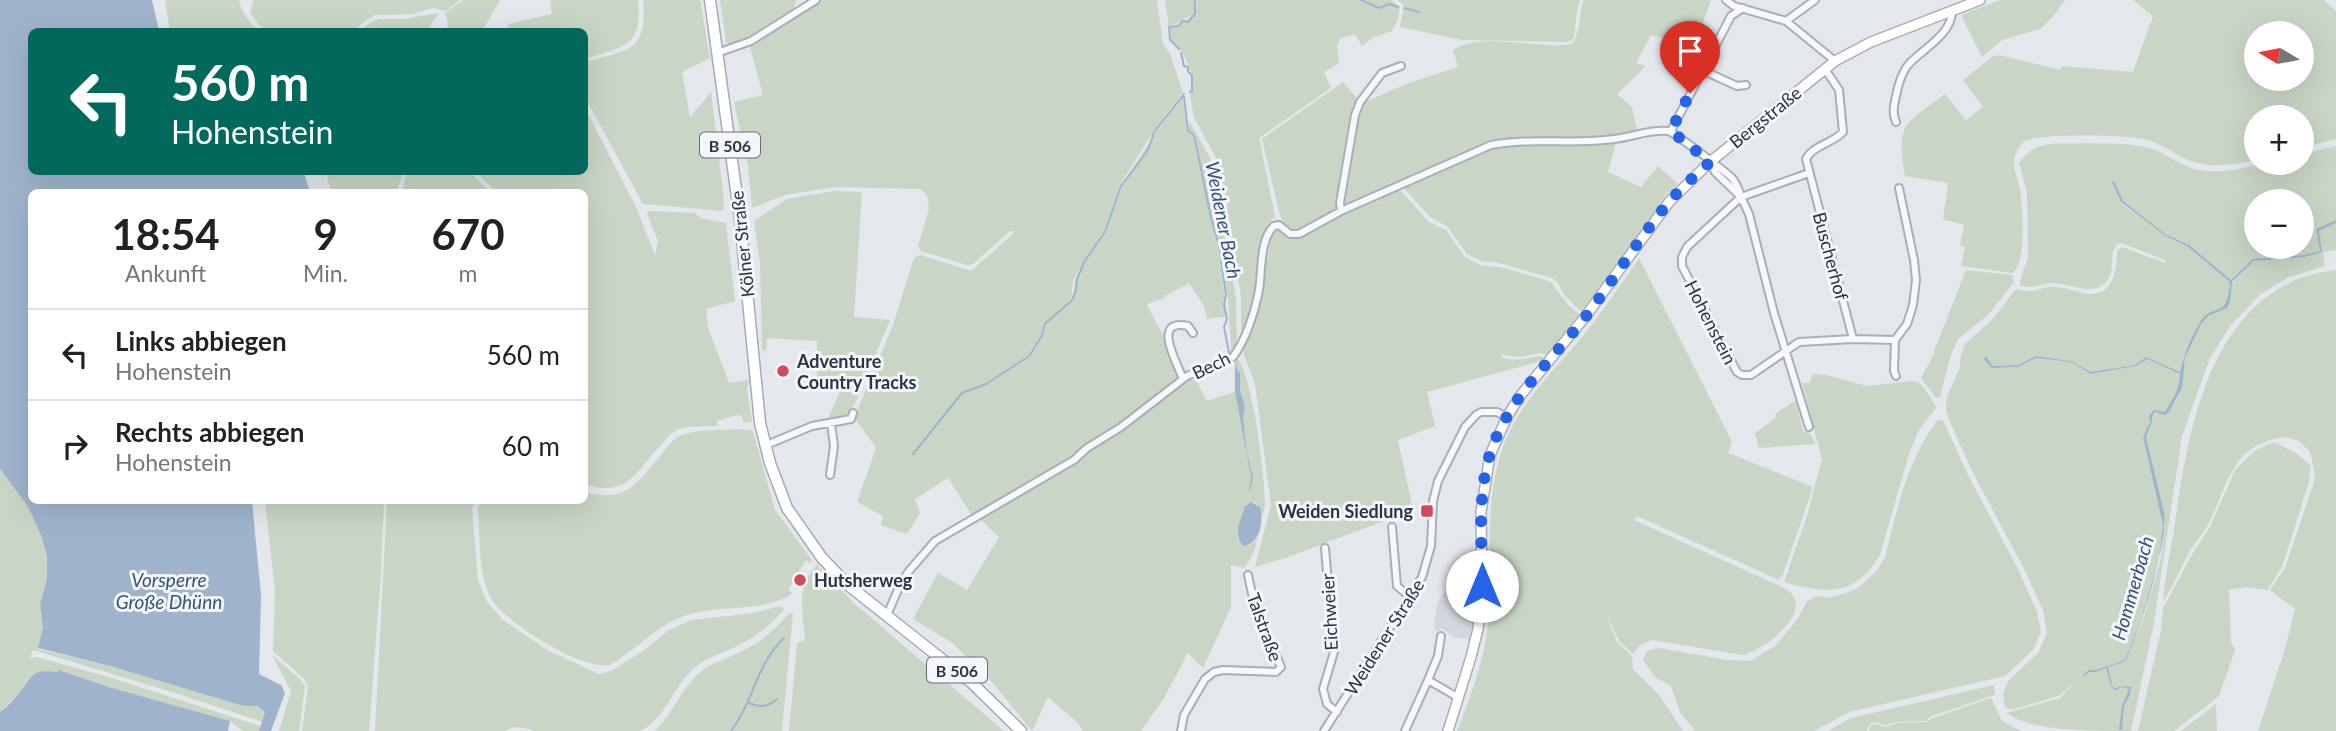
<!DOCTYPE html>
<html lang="de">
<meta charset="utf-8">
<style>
body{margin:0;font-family:Lato,sans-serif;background:#f6f6f6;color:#222;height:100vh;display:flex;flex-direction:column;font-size:26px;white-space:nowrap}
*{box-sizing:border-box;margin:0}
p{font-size:23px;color:#767676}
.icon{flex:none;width:38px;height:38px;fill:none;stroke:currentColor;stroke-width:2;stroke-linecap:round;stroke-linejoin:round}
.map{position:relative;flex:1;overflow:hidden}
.details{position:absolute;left:28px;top:189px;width:560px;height:315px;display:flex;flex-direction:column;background:#fff;border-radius:10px;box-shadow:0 7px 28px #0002}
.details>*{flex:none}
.banner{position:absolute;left:28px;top:28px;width:560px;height:147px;border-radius:10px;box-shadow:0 7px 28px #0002;background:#00695c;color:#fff;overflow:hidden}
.needle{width:46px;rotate:280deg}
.tools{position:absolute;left:2244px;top:21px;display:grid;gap:14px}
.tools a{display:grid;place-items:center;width:70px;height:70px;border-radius:50%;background:#fff;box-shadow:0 7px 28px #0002;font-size:35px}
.pin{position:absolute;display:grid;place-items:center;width:60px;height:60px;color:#fff;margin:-72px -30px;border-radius:50% 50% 50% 0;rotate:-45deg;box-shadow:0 0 7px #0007}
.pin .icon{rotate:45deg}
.me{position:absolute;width:77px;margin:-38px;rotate:0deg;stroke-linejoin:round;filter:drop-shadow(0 0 5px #0008)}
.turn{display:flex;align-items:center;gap:24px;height:147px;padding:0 28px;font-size:32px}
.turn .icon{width:91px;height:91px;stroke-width:2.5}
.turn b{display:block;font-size:49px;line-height:60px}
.eta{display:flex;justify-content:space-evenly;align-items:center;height:119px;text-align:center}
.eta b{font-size:42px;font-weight:700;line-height:49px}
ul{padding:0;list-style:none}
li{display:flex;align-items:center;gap:21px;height:91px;padding:0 28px;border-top:2px solid #e0e0e0}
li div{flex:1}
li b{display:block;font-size:26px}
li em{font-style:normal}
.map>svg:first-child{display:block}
</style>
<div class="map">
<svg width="2336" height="731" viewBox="0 0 2336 731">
<rect width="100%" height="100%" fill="#e4e7ec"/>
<path fill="#d2d6de" d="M1477 584 1471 640 1454 637 1441 628 1438 632 1434 629 1437 603 1444 592Z"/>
<path fill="#c9d6c5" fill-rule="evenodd" d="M165 0H239C241 12 251 25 261 31H170Z
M254 0H460L446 11 433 8 411 14 375 15 365 21 353 31H268L259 25 250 12Z
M463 0H500L482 31H447L448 22 445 13Z
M550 0H638C643 48 623 46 585 59L584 32 507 31 508 24 552 14Z
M643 0H700L710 58 682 72 690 117 711 92 724 201 723 211 643 204 585 97V62C627 50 648 52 643 0Z
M720 0H796C795 3 795 8 793 10 783 22 744 40 729 45L726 42Z
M820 0H1157L1163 44 1170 54 1183 92 1153 132 1120 185 1104 232 1083 262 1073 281 1071 299 1045 324 1041 334 1028 355 986 383 962 392 911 454 963 393 987 384 1029 357 1043 335 1046 325 1072 300 1075 282 1084 263 1106 233 1122 186 1155 133 1183 96 1187 132 1193 136 1210 218 1218 247 1227 316 1207 319 1204 306 1189 283 1165 296V298L1147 304C1155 325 1181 358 1179 380L1073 459 973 517 948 478 915 499 920 513 907 534 881 525 883 516 857 502 876 448 856 420 858 409 893 325 914 258 920 255 971 271 1014 233 1011 230 973 264 967 265 921 251 918 246 929 209 927 195 920 189 835 187 785 195 752 208 748 166 734 102 763 95 749 44Z
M1165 0H1195L1194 14 1169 27Z
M1197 0H1358L1379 9 1389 5 1398 7 1389 3 1379 7 1362 0H1391L1400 7 1398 19 1392 31 1372 38 1362 46 1355 34 1340 39 1337 46 1339 63 1324 72 1331 88 1259 138 1275 216 1264 231 1253 305 1241 336V297L1225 194 1215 156 1194 118 1190 93 1193 91C1193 73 1186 52 1171 40L1170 28 1196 15Z
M1397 0H1580L1577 11 1574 37 1571 41 1564 42 1462 40 1400 27 1403 9 1420 12 1404 7 1403 4Z
M1584 0H1711L1695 46 1651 35 1636 63 1646 66 1617 94 1632 107 1637 131 1598 138H1523L1490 143 1344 206 1342 201 1357 118 1363 103 1406 84 1458 67 1453 50C1482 31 1538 50 1572 44 1581 32 1578 14 1584 0Z
M2000 0H2065L2051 19 2040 29 2002 40 1982 57 1961 15Z
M2133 0H2324L2336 11V139L2301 148V117H2256V160C2237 164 2217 168 2197 163 2178 158 2163 143 2143 139 2125 135 2040 133 2025 141 2021 144 2017 150 2016 154 2011 166 2018 178 2020 190 2023 208 2027 263 2012 273L1961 266 1965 247 1960 246 1964 225 1943 219 1948 183 1905 176C1896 122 1904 125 1945 94L1966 120 1983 107 1963 80 1992 57 1999 55 2060 70 2062 66 2133 72 2153 16ZM2301 33V79H2256V33Z
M439 13 427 31H359L367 25 378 19H404Z
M1343 82 1359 101 1338 206C1333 215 1304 230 1293 232L1287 228 1280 216 1262 139Z
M585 108 636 207 655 255 658 241 647 214 648 211 695 213 701 218 726 223 735 301 706 309 708 328 729 383 749 380 747 389 752 421 744 423 742 416 737 415 717 421V426C704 427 686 425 674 431 669 435 664 442 659 447 633 476 627 496 585 485L584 192H496L476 172H584Z
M1189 120 1210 158 1219 195 1236 298 1237 347 1233 355 1231 352 1228 299 1220 246 1211 218 1195 135 1189 131Z
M1513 143H1616L1608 172 1641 187 1658 166 1678 184C1664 196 1661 199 1653 216L1582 312 1565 296 1557 282 1552 278 1498 263 1482 261 1467 254 1448 227 1430 217 1403 187 1492 148Z
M2085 143C2107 144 2133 142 2155 150 2170 156 2182 167 2199 170 2228 174 2242 167 2269 163 2279 161 2291 163 2301 163V155L2336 146V220L2316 229 2320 251 2304 255 2253 259 2231 280 2189 245 2165 234 2123 201 2114 182 2121 203 2164 235 2188 247 2230 282C2229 288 2230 299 2226 304 2220 313 2206 313 2199 324 2190 338 2184 356 2180 372L2147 357 2135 365 2091 372 2071 361 2036 356 2018 365 1993 366 1986 356 1992 368 2018 367 2036 358 2071 362 2091 374 2136 366 2147 359 2180 374C2179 391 2173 399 2165 412L2154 411 2149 416 2150 422 2143 437 2163 525 2159 557 2142 617 2125 660 2096 670H2089L2096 672 2106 668 2111 686 2115 690 2123 687 2129 689 2122 706 2120 731C2089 731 2029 731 2007 713L2060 698 2079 678 2059 696 2011 710 2005 707 2003 693 2009 680 2038 653 2047 633 2043 610 2023 567 1972 471 1948 418 1946 408 1947 396 1959 370 1961 355 1965 344 1992 320 2016 289C2036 295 2037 287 2054 287 2067 287 2080 294 2092 294 2114 293 2117 268 2117 251L2122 247 2165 263V260L2122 243 2116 245C2109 256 2116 271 2106 282 2092 298 2070 282 2052 283 2038 284 2035 290 2019 285L2028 257 2027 192 2019 163C2035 138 2058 145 2085 143ZM2256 201H2301V247H2256Z
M326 172H403L397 192H331Z
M407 172H470L490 192H402Z
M1399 189 1429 222 1446 230 1465 257 1480 265 1505 268 1551 282 1568 305 1580 315 1547 355 1540 353 1520 357 1502 355V358L1516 360 1540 356 1545 358 1542 361 1427 392 1435 426 1398 440 1413 510 1288 557 1255 567 1271 505 1255 384 1242 349 1259 308 1271 236 1274 230H1280L1292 238H1297L1323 221Z
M835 191 862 192 854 317 890 320 850 415 844 419 827 421 844 382 817 379V341L767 338 766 352 762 349 760 263 754 221 787 199Z
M2336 223V250L2323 252 2325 266 2287 278 2261 294 2231 325 2210 358 2182 436 2153 628 2131 731H2122L2124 706 2130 695 2131 688 2123 686 2116 688 2112 685 2107 667 2126 661 2144 617 2161 558 2165 525 2146 437 2152 423V417L2157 412 2165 415C2170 407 2177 401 2180 392 2182 386 2181 381 2182 375 2184 359 2192 337 2201 323 2218 300 2228 324 2232 283L2254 261 2305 257 2322 252 2319 231Z
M1639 258 1732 442 1728 453 1813 487 1782 577 1777 579 1637 516 1634 520 1782 587C1785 589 1789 591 1791 593 1811 616 1762 650 1744 655L1652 640 1640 645 1633 654 1619 641 1604 608 1617 642 1632 656 1633 669 1659 695 1683 731H1457C1472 694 1487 652 1489 613 1492 559 1484 506 1501 453 1516 406 1552 373 1583 336 1603 311 1621 284 1639 258Z
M1966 270 2012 275 2014 282 1988 315 1958 339 1951 355 1940 397 1936 398 1921 378 1935 352 1934 351Z
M2336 270V731H2258L2285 649 2295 609 2270 590 2285 568 2315 479 2312 459 2309 451 2299 441 2286 437C2232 443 2229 482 2209 523 2203 534 2194 543 2188 554 2180 570 2173 587 2163 602 2165 575 2171 549 2175 523 2189 424 2213 284 2336 270Z
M1236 358C1252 367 1265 480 1265 502 1265 507 1263 513 1262 518L1260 507 1254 502 1246 504 1237 537 1244 546C1251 546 1254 543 1258 537L1254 551 1245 568 1231 565V607L1203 668 1188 653 1164 698 1141 731H1083L1078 723 1048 697 1032 731 992 682 951 642 913 619 938 573 967 590 999 537 978 517 1075 461 1188 377 1197 382 1207 401 1235 392 1251 477 1249 490 1253 477 1247 453 1243 417 1245 407 1240 390V373L1237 370 1234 359Z
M1813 374 1827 375 1867 386 1914 381 1921 384 1937 407 1919 430 1909 454 1880 555C1855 597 1826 594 1784 582L1807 516 1822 459 1802 383H1810Z
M1796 400 1803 432 1808 431 1816 444 1759 448 1755 433 1776 418 1775 414Z
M1938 420H1943L1967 473 2018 569 2037 612 2041 632 2033 650 2005 676 1849 712 1814 731H1695L1680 712 1671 686 1656 678 1643 660 1647 651 1658 648 1728 660 1750 661 1775 646 1797 620 1807 601 1817 596 1830 598 1857 589 1877 571 1885 557C1897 510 1907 459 1938 420Z
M740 429 753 431 775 510 812 560 810 563 806 560 788 590 792 592 789 596C758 612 723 605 690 614 664 621 644 642 622 657 619 659 613 664 609 665 583 671 503 621 491 598 478 575 480 535 478 509L481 501 584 500 585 492C627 503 635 485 661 455 665 450 670 443 675 439 689 428 722 431 740 429Z
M2274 442 2296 453 2311 466 2309 482 2282 567 2267 590 2247 587 2229 590 2231 643 2235 650 2219 696 2174 731H2138L2161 630 2163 608 2193 553 2210 527 2235 470 2256 450Z
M0 469 27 505 41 535 47 556V579L40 604 43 627 38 649 110 666 243 706H257L264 709 265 714 263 722 175 693 33 650 30 658 37 657 112 678 261 726 259 731H243L230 721 109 687 60 670 57 672 50 671 28 679 19 694 0 712Z
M265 501H384L381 574 369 731H302L308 686 304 679 273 651 275 590Z
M387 501H475L472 508 478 580 487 602 503 620 547 650 599 674 611 671 643 651 669 630 692 620 754 613 780 606 784 610C772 623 757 636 741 644 724 653 708 656 693 669 673 687 666 719 640 731H533C523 726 514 726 505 731H375Z
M817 565 856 605 1004 731H789L797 643 805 640C803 614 795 586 817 565Z
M793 613 782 731H732L737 724V722L730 731H655C672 714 681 690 698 674 712 661 730 659 746 649 762 641 777 628 788 614Z
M272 655 299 678 305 686 299 731H279L291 691Z
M1994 685 1995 695 1932 716 1926 721 1898 722 1884 725 1877 722 1870 723 1867 731H1828L1851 718Z
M1991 698 2002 721 2021 731H1869L1871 725 1877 724 1884 727 1898 723 1927 722 1933 718Z
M2216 704 2217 731H2181Z"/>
<path fill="#9fb4cc" d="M0 0H152L159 31 32 32V172L304 173 310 192H32V500L252 501 261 595 259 674 281 685 285 693 271 731H259L265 712 257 706H243L110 666 38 648 43 627 40 604 47 579V556L41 535 27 505 0 469Z
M2114 181 2123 201 2165 234 2189 245 2231 280 2253 259 2304 255 2320 251 2316 229 2336 220V223L2319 231 2322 252 2305 257 2254 261 2232 282 2230 302 2227 308 2208 316 2201 324 2185 358 2182 388 2168 413 2165 415 2155 412 2152 417V422L2146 437 2164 513C2166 537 2159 555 2154 578 2147 607 2137 633 2126 661L2108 667 2112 685 2115 688 2123 686 2131 687 2130 695 2124 706 2122 731 2119 729 2122 706 2129 689 2123 687 2115 690 2111 686 2106 668 2096 672H2089L2084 676 2083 675 2089 670H2096L2125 660 2142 617 2159 557 2163 525 2143 437 2150 422 2149 416 2154 410 2165 412C2172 399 2179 392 2180 374L2147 359 2136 366 2091 374 2071 362 2036 358 2018 367 1992 368 1984 359 1986 356 1993 366 2018 365 2036 356 2071 361 2091 372 2135 365 2146 357 2180 372C2184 356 2190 338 2199 324 2214 299 2227 323 2230 282L2188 247 2164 235 2121 202 2112 182Z
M1235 361 1237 370 1240 373V390L1245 407 1243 417 1247 453 1253 477 1250 491H1249L1251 477 1235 392Z
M1251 502 1260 507C1264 521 1260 544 1244 546 1232 536 1241 519 1245 506Z
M59 670 109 687 230 721 228 731H0V712C7 707 15 699 20 692 33 674 33 669 57 672Z"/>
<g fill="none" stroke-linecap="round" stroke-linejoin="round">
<path stroke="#9fb4cc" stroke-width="2" d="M1361 0 1379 8 1389 4 1398 7
M1404 8 1419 12
M1179 49 1170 40 1169 27 1179 26 1182 21 1188 22 1195 14V0
M1181 53 1184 66 1188 67V72L1192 75V91L1190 92
M1184 97 1188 131 1194 135 1211 218 1219 246 1226 295 1224 305 1227 319 1224 327 1229 353
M913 454 962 393 986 384 1029 356 1042 335 1045 324 1072 300 1076 291 1077 279 1084 262 1105 232 1121 186 1148 150 1154 132 1184 94
M749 703C760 708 768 707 777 699
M731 731C753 703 756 664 784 638"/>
<defs>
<path id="street" d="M1726 0 1734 6 1786 21 1835 61
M1786 21 1815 0
M717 53 751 41 816 0
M1702 70 1737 86 1746 85
M1896 122C1892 113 1894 105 1896 96 1898 85 1901 74 1908 65 1922 49 1952 35 1952 11
M1671 131 1731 16 1743 8
M1710 162 1715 172 1741 197 1749 214 1774 313 1809 427
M1809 173 1741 197 1687 247 1682 257V266L1737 372 1742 375H1751L1799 342 1853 339 1806 159C1812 146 1833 143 1843 132L1839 90 1825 69
M1341 211 1340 203 1355 115 1360 102 1382 73 1401 66
M1853 339 1895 340
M1896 376 1894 371 1895 340 1907 324 1913 305 1916 280 1914 260 1899 188
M1183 379C1178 364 1150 318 1188 326L1193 333
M764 446 812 426 851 419 853 413
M830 475 834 446 831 424
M1392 527 1397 586 1409 596
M1325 548 1334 652 1323 689 1327 704 1337 712
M887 615 901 583 909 571 935 541 1074 460 1087 448 1121 427 1187 376 1233 357C1245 341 1254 315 1258 295 1263 275 1258 241 1274 226L1279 225 1290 234H1299L1341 211 1491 145C1532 137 1573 145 1614 139 1632 137 1650 129 1668 131 1674 132 1726 172 1732 178 1737 184 1739 190 1741 197
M1428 680 1438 656 1441 636
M1181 731 1184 715 1205 679 1214 672 1223 670 1276 672 1281 667 1255 608 1248 575
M1324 731 1422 577 1431 546 1433 501 1438 481 1465 427 1476 415 1481 412H1497L1507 417
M1405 731 1428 680 1459 698"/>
<path id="secondary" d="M1448 731 1471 657 1478 629 1482 586 1481 512 1490 455 1507 417 1520 396 1585 317 1669 202 1710 162 1835 61 1871 42 1980 0"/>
<path id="primary" d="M710 0 740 219 760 423 770 463 787 508 822 558 848 585 972 683 1021 731"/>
</defs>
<use href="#street" stroke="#a9aeb7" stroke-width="10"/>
<use href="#secondary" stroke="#a9aeb7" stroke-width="12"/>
<use href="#primary" stroke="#a3abb8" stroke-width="13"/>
<use href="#street" stroke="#f7f8fa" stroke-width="6"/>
<use href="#secondary" stroke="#fff" stroke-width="9"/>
<use href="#primary" stroke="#fff" stroke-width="10"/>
</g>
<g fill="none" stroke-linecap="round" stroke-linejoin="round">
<path stroke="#2563eb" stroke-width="12" stroke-dasharray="0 21.6" d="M1482 586C1482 543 1477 496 1490 454 1507 400 1550 362 1584 319 1613 281 1638 240 1668 203 1681 188 1696 175 1710 162L1671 131 1690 93"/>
</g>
<g fill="#d1495b" stroke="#f4f6f9" stroke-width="2.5">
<circle cx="783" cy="371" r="7"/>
<rect x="1420" y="504" width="14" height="14" rx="3.5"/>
<circle cx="800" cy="580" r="7"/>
</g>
<g text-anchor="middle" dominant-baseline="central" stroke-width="6" stroke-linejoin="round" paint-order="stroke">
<g fill="#f4f6f9" stroke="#676e7b" stroke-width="2">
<rect x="700" y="132.5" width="60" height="25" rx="5"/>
<rect x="927" y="657.5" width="60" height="25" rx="5"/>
</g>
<g font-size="16" font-weight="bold" fill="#2b3445">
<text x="730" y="145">B 506</text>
<text x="957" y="670">B 506</text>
</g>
<g font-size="18" fill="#2b3445" stroke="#f4f6f9">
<text transform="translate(1765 117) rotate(-39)">Bergstraße</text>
<text transform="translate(742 244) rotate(-96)">Kölner Straße</text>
<text transform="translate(1831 256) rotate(75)">Buscherhof</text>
<text transform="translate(1711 322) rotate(63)">Hohenstein</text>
<text transform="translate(1211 365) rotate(-26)">Bech</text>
<text transform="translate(1329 612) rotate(-93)">Eichweier</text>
<text transform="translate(1265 627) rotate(70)">Talstraße</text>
<text transform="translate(1384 637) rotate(-58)">Weidener Straße</text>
</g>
<g font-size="18" font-weight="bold" fill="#2b3445" stroke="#f4f6f9" text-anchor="start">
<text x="797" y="361">Adventure<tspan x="797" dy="21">Country Tracks</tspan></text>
<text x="1413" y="511" text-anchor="end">Weiden Siedlung</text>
<text x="814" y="580">Hutsherweg</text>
</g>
<g font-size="19" font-style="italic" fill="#34527a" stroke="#f4f6f9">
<text transform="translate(1224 220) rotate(79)">Weidener Bach</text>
<text x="169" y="579">Vorsperre<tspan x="169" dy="22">Große Dhünn</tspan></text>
<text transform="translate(2132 588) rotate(-74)">Hommerbach</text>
</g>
</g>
</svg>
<div class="tools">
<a><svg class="needle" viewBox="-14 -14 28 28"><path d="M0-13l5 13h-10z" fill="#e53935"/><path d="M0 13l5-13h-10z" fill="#767676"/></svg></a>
<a>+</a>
<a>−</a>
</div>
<div class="pin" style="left:1690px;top:93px;background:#d93025"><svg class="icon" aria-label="arrive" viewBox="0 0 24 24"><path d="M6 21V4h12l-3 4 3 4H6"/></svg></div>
<svg class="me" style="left:1482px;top:586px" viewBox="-20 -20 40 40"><circle r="19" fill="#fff"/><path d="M0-13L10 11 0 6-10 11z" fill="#2563eb"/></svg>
<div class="banner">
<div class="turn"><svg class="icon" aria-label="left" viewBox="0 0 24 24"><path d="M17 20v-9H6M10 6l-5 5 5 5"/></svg><div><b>560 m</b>Hohenstein</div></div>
</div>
<section class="details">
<div class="eta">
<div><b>18:54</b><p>Ankunft</p></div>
<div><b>9</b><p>Min.</p></div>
<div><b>670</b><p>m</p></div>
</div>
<ul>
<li><svg class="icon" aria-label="left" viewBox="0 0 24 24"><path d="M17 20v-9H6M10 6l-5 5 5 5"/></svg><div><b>Links abbiegen</b><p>Hohenstein</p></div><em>560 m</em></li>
<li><svg class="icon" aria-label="right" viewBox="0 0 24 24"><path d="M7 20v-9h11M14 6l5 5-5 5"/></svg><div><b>Rechts abbiegen</b><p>Hohenstein</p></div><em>60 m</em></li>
</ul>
</section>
</div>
